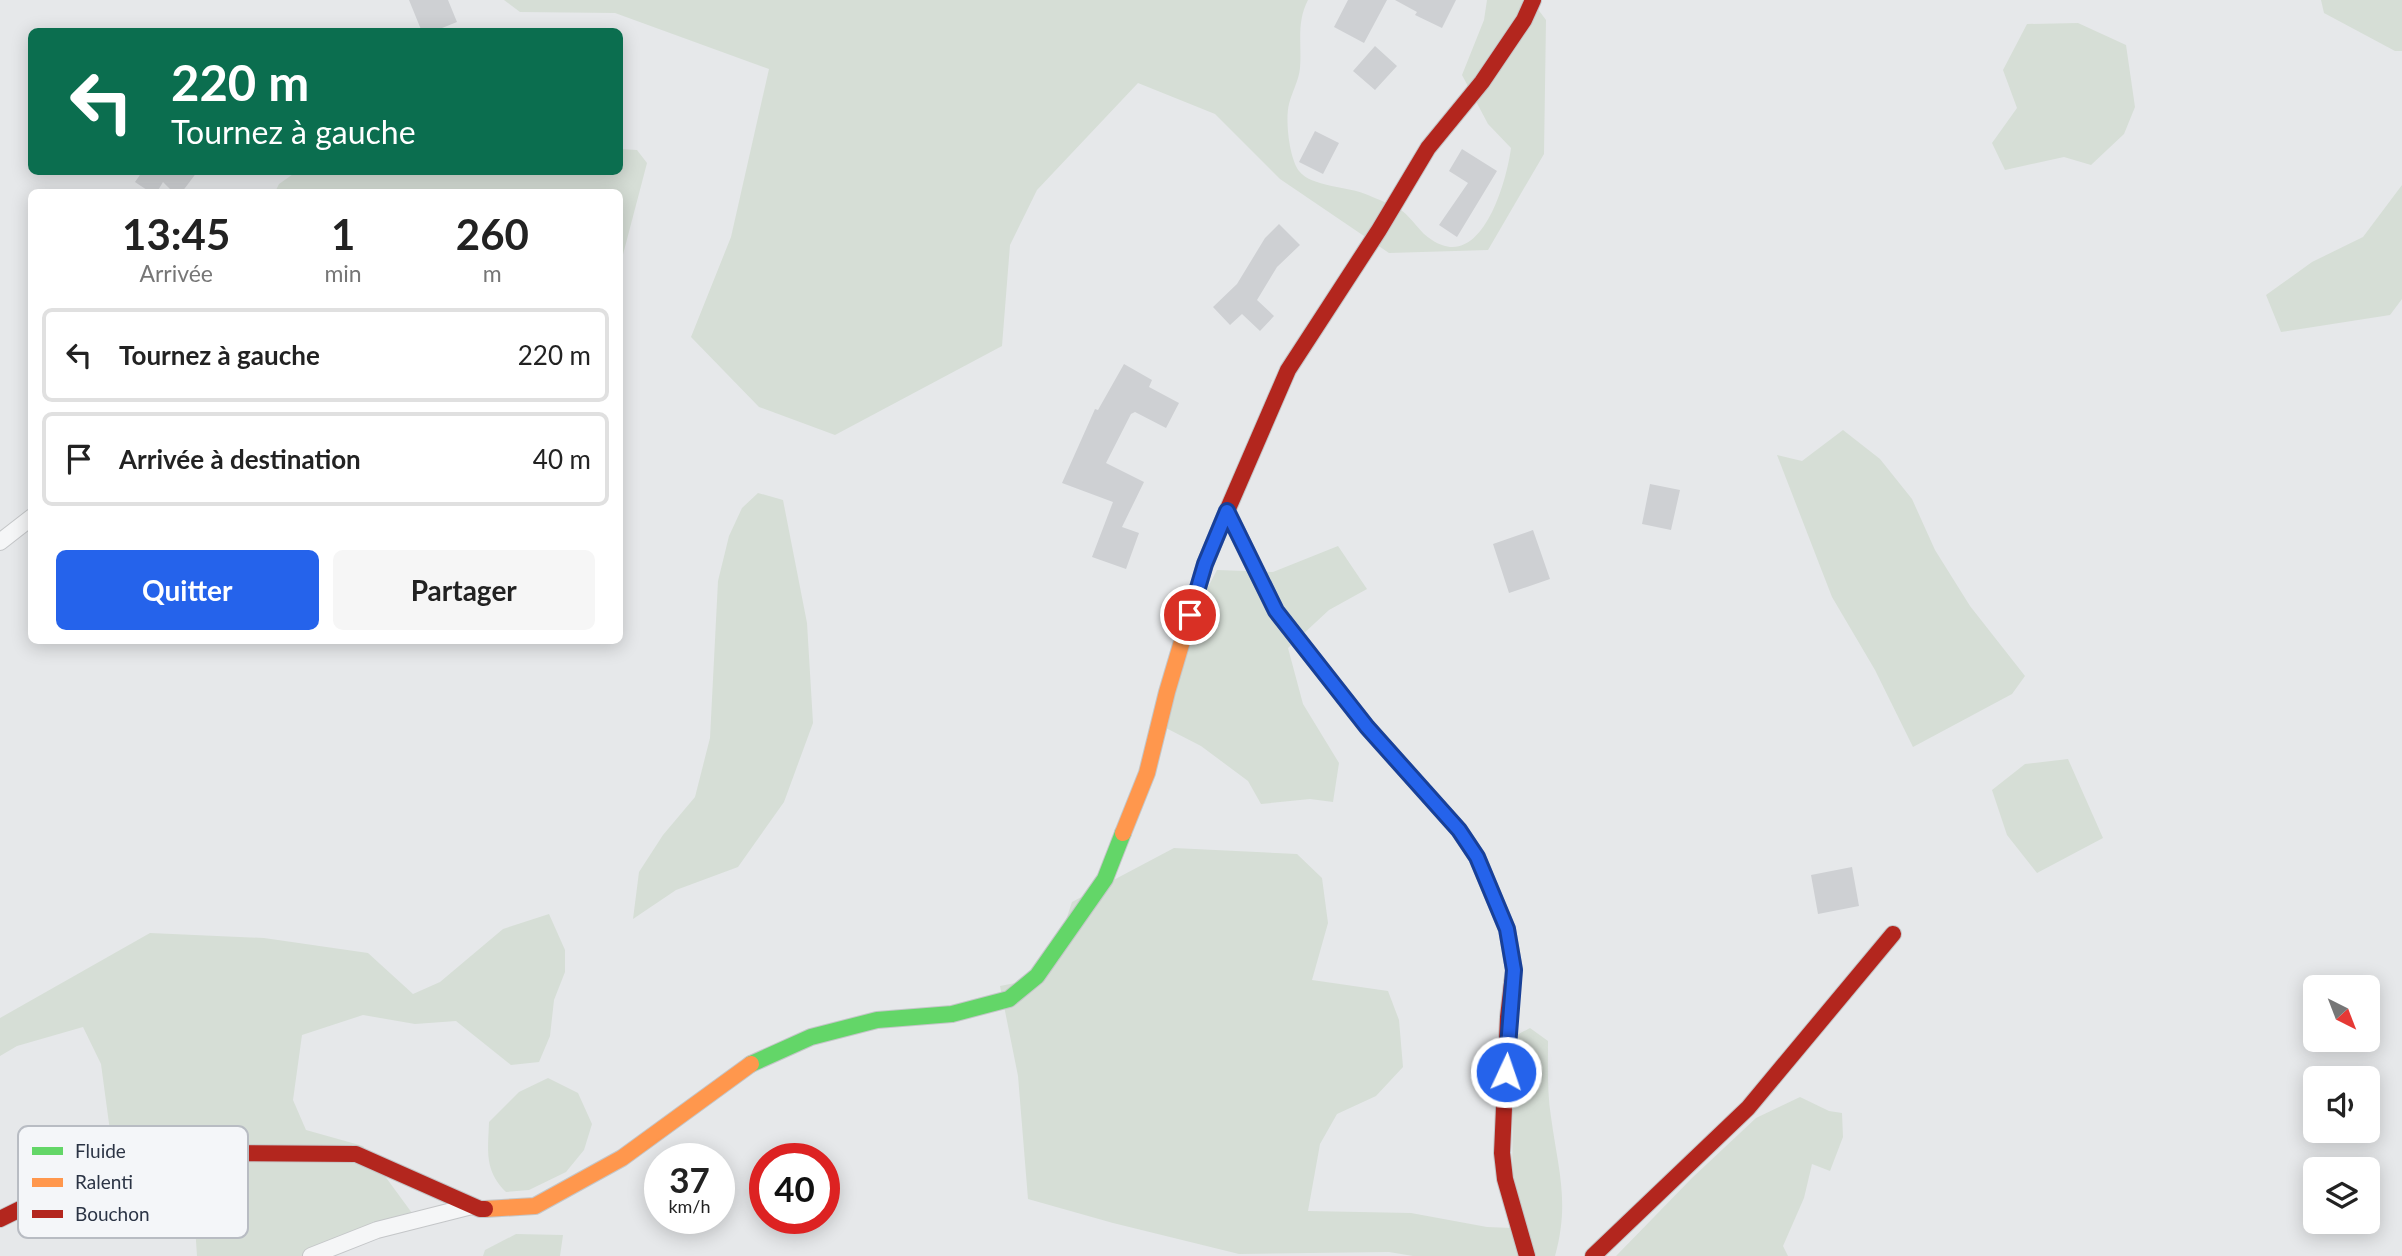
<!DOCTYPE html>
<html lang="fr">
<meta charset="utf-8">
<style>
body{margin:0;font-family:Lato,sans-serif;background:#f6f6f6;color:#222;height:100vh;display:flex;flex-direction:column;font-size:26px;white-space:nowrap}
*{box-sizing:border-box;margin:0}
p{font-size:23px;color:#767676}
.icon{flex:none;width:38px;height:38px;fill:none;stroke:currentColor;stroke-width:2;stroke-linecap:round;stroke-linejoin:round}
.map{position:relative;flex:1;overflow:hidden}
.panel{position:absolute;left:28px;top:189px;width:595px;height:455px;display:flex;flex-direction:column;background:#fff;border-radius:10px;box-shadow:0 4px 18px #0003}
.panel>*{flex:none}
.top-card{position:absolute;left:28px;top:28px;width:595px;height:147px;border-radius:10px;box-shadow:0 4px 18px #0003;background:#0b6e4f;color:#fff;overflow:hidden}
.needle{width:46px;rotate:138deg}
.controls{position:absolute;left:2303px;top:975px;display:grid;gap:14px}
.controls a{display:grid;place-items:center;width:77px;height:77px;border-radius:10px;background:#fff;box-shadow:0 4px 18px #0003;font-size:35px}
.speed{position:absolute;left:644px;top:1143px;display:flex;gap:14px;font-size:35px;font-weight:700;text-align:center}
.speed>*{display:grid;place-content:center;width:91px;height:91px;border-radius:50%;background:#fff;box-shadow:0 4px 18px #0003;line-height:1}
.speed small{font-size:18px;font-weight:400}
.speed .limit{border:10px solid #d22;background:#fff;color:#111}
.pin{position:absolute;display:grid;place-items:center;width:60px;height:60px;color:#fff;margin:-30px;border:4px solid #fff;border-radius:50%;box-shadow:0 2px 7px #0007}
.me{position:absolute;width:77px;margin:-38px;rotate:3deg;stroke-linejoin:round;filter:drop-shadow(0 0 5px #0008)}
.turn{display:flex;align-items:center;gap:24px;height:147px;padding:0 28px;font-size:32px}
.turn .icon{width:91px;height:91px;stroke-width:2.5}
.turn b{display:block;font-size:49px;line-height:60px}
.eta{display:flex;justify-content:space-evenly;align-items:center;height:119px;text-align:center}
.eta b{font-size:42px;font-weight:700;line-height:49px}
.action{display:flex;gap:14px;margin-top:auto;padding:14px 28px}
.action a{flex:1;height:80px;border-radius:10px;background:#2563eb;color:#fff;font-size:28px;font-weight:700;line-height:80px;text-align:center}
.action a+a{background:#f6f6f6;color:#222}
ul{padding:0;list-style:none}
li{display:flex;align-items:center;gap:21px;height:94px;margin:0 14px 10px;padding:0 14px;border:4px solid #e0e0e0;border-radius:10px}
li div{flex:1}
li b{display:block;font-size:26px}
li em{font-style:normal}
.map>svg:first-child{display:block}
</style>
<div class="map">
<svg width="2402" height="1256" viewBox="0 0 2402 1256">
<rect width="100%" height="100%" fill="#e6e8ea"/>
<path fill="#d6ded6" d="M504 0H1308C1296 23 1302 44 1300 68 1299 80 1292 92 1289 104 1285 119 1289 158 1299 171 1311 187 1348 186 1368 195 1378 200 1392 204 1401 210 1413 219 1420 233 1432 240 1482 273 1507 180 1511 148L1488 124 1462 75 1484 20 1487 0H1531L1546 20 1544 154 1488 250 1389 253 1280 179 1215 114 1138 83 1037 190 1010 245 1002 346 835 435 759 407 691 337 731 237 769 69 615 13 520 12Z
M2321 0H2402V51H2395L2324 13Z
M2078 23 2126 45 2135 107 2124 134 2091 165 2064 157 2005 170 1992 143 2017 108 2003 70 2027 24Z
M620 149 637 150 647 163 620 266V192H275L279 184 296 172H620Z
M2402 185V299L2390 315 2281 332 2266 295 2312 262 2363 237Z
M1843 430 1880 459 1912 499 1935 550 1970 606 2025 676 2012 694 1913 747 1875 670 1832 597 1777 455 1802 461Z
M758 493 783 500 807 623 813 723 784 802 738 867 676 890 633 919 639 872 663 835 695 797 710 738 718 581 729 536 742 508Z
M1338 546 1367 589 1329 610 1288 648 1303 704 1339 763 1333 802 1310 799 1261 804 1248 781 1201 746 1166 728 1199 604 1217 570 1273 572Z
M2068 759 2103 838 2037 873 2007 835 1992 790 2025 764Z
M1174 848 1297 854 1322 878 1328 923 1312 980 1388 991 1399 1020 1403 1067 1376 1096 1337 1114 1320 1144 1308 1211 1411 1213 1487 1227 1512 1228 1513 1037 1530 1028 1548 1041C1548 1066 1547 1092 1551 1117 1558 1169 1570 1202 1555 1256H1413L1389 1252 1239 1254 1113 1223 1028 1199 1018 1076 1000 986 1047 977 1072 902Z
M549 914 565 950V972L554 1000 550 1036 539 1062 511 1065 456 1021 415 1024 363 1015 302 1035 293 1100 306 1130 363 1146 420 1224 314 1256H197L191 1165 130 1155 110 1131 101 1064 83 1027 17 1046 0 1056V1018L150 933 264 938 368 953 413 994 440 982 503 929Z
M548 1078 578 1093 592 1124 584 1150 566 1172 529 1190 506 1192C484 1170 488 1151 489 1122L519 1092Z
M1800 1097 1829 1111 1842 1113 1843 1137 1830 1171 1812 1164 1804 1198 1783 1246 1788 1256H1616L1692 1178 1756 1118Z
M516 1234 563 1235 560 1256H483L485 1250Z"/>
<path fill="#ced0d3" d="M409 0H448L457 22 432 32H422Z
M1348 0H1387L1364 43 1334 27Z
M1395 0H1456L1442 28 1415 15 1417 12Z
M1375 46 1397 66 1375 90 1353 71Z
M1315 131 1339 143 1323 174 1299 162Z
M1462 149 1497 171 1457 237 1439 225 1468 183 1449 171Z
M142 172H197L182 192H173L163 182 157 192H150L135 182Z
M1279 224 1300 245 1277 267 1257 300 1274 316 1260 331 1242 314 1230 325 1213 307 1237 284 1265 238Z
M1124 364 1152 380 1149 387 1179 403 1166 428 1135 412 1131 414 1106 463 1144 482 1122 527 1139 533 1126 569 1092 557 1113 502 1062 483 1095 409 1098 410Z
M1650 484 1680 490 1671 530 1642 524Z
M1533 530 1550 579 1509 593 1493 544Z
M1852 867 1859 906 1818 914 1811 875Z"/>
<g fill="none" stroke-linecap="round" stroke-linejoin="round">
<defs>
<path id="street" d="M0 542 32 517
M311 1256 377 1230 472 1206"/>
<path id="fast" d="M751 1064 811 1037 877 1020 952 1014 1009 999 1037 976 1105 879 1123 833"/>
<path id="slow" d="M1227 511 1276 611 1367 727 1459 830 1477 857 1507 929 1514 970 1512 983
M1123 833 1147 773 1167 692 1205 564 1227 511
M485 1209 535 1206 622 1158 751 1064"/>
<path id="jam" d="M1227 511 1288 370 1379 230 1428 148 1482 82 1524 20 1533 0
M1512 983 1508 1017 1502 1153 1505 1179 1527 1256
M0 1219 75 1182 206 1153 356 1154 480 1209H485
M1593 1256 1748 1108 1893 934"/>
</defs>
<use href="#street" stroke="#c4c6c8" stroke-width="18"/>
<use href="#fast" stroke="#c4c6c8" stroke-width="18"/>
<use href="#slow" stroke="#c4c6c8" stroke-width="18"/>
<use href="#jam" stroke="#c4c6c8" stroke-width="18"/>
<use href="#street" stroke="#f5f6f7" stroke-width="16"/>
<use href="#fast" stroke="#63d668" stroke-width="16"/>
<use href="#slow" stroke="#ff974d" stroke-width="16"/>
<use href="#jam" stroke="#b3261e" stroke-width="16"/>
</g>
<g fill="none" stroke-linecap="round" stroke-linejoin="round">
<defs>
<path id="route" d="M1190 615 1205 564 1227 511 1276 611 1367 727 1459 830 1477 857 1507 929 1514 970 1506 1072"/>
</defs>
<use href="#route" stroke="#184099" stroke-width="18"/>
<use href="#route" stroke="#2563eb" stroke-width="12"/>
</g>
<rect x="18" y="1126" width="230" height="112" rx="10" fill="#f4f6f9" stroke="#b8bcc3" stroke-width="2"/>
<rect x="32" y="1147" width="31" height="8" fill="#63d668"/>
<rect x="32" y="1178" width="31" height="9" fill="#ff974d"/>
<rect x="32" y="1210" width="31" height="8" fill="#b3261e"/>
<g font-size="19" fill="#2b3445">
<text x="75" y="1158">Fluide</text>
<text x="75" y="1189">Ralenti</text>
<text x="75" y="1221">Bouchon</text>
</g>
</svg>
<div class="controls">
<a><svg class="needle" viewBox="-14 -14 28 28"><path d="M0-13l5 13h-10z" fill="#e53935"/><path d="M0 13l5-13h-10z" fill="#767676"/></svg></a>
<a><svg class="icon" aria-label="sound" viewBox="0 0 24 24"><path d="M4 9h4l5-4v14l-5-4H4zM17 9q2 3 0 6"/></svg></a>
<a><svg class="icon" aria-label="layers" viewBox="0 0 24 24"><path d="M12 4l9 5-9 5-9-5zM3 14l9 5 9-5"/></svg></a>
</div>
<div class="speed"><div>37<small>km/h</small></div><div class="limit">40</div></div>
<div class="pin" style="left:1190px;top:615px;background:#d93025"><svg class="icon" aria-label="arrive" viewBox="0 0 24 24"><path d="M6 21V4h12l-3 4 3 4H6"/></svg></div>
<svg class="me" style="left:1506px;top:1072px" viewBox="-20 -20 40 40"><circle r="17" fill="#2563eb" stroke="#fff" stroke-width="3"/><path d="M0-11L8 9 0 5-8 9z" fill="#fff"/></svg>
<div class="top-card">
<div class="turn"><svg class="icon" aria-label="left" viewBox="0 0 24 24"><path d="M17 20v-9H6M10 6l-5 5 5 5"/></svg><div><b>220 m</b>Tournez à gauche</div></div>
</div>
<section class="panel">
<div class="eta">
<div><b>13:45</b><p>Arrivée</p></div>
<div><b>1</b><p>min</p></div>
<div><b>260</b><p>m</p></div>
</div>
<ul>
<li><svg class="icon" aria-label="left" viewBox="0 0 24 24"><path d="M17 20v-9H6M10 6l-5 5 5 5"/></svg><div><b>Tournez à gauche</b></div><em>220 m</em></li>
<li><svg class="icon" aria-label="arrive" viewBox="0 0 24 24"><path d="M6 21V4h12l-3 4 3 4H6"/></svg><div><b>Arrivée à destination</b></div><em>40 m</em></li>
</ul>
<div class="action"><a>Quitter</a><a>Partager</a></div>
</section>
</div>
